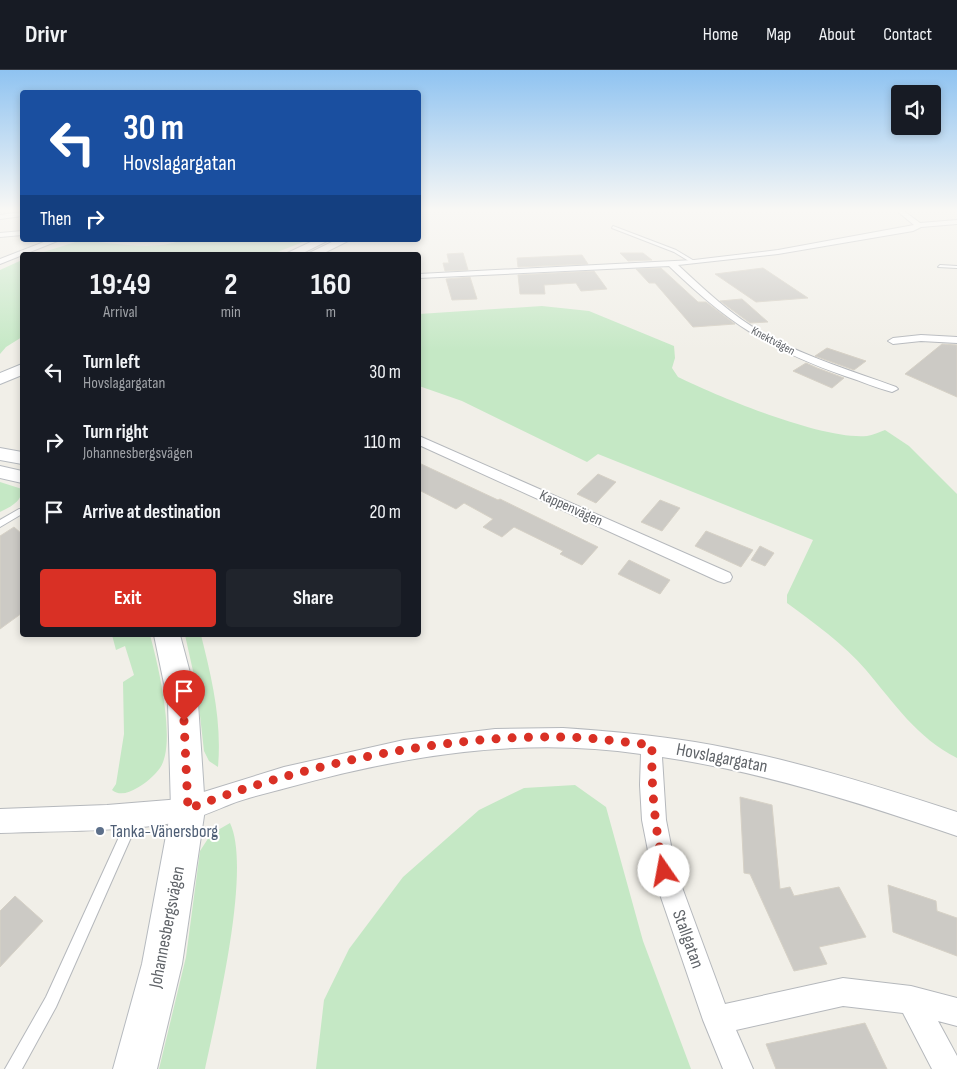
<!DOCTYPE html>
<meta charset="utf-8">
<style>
body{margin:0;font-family:"Sofia Sans Condensed",sans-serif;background:#20242c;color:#f1f3f6;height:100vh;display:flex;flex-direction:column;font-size:19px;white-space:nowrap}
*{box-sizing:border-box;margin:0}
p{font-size:16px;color:#9ea1a6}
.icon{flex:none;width:28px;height:28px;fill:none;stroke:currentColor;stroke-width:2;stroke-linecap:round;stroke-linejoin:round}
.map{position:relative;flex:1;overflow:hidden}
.sheet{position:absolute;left:20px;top:182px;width:401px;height:385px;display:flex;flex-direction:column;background:#171b24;border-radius:5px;box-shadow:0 2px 8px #0003}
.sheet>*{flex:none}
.top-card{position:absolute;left:20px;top:20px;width:401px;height:152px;border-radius:5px;box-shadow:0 2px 8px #0003;background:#1a4fa0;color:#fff;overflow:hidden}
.fabs{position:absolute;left:891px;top:15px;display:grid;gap:10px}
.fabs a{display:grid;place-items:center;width:50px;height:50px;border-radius:5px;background:#171b24;box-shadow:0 2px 8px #0003;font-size:25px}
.pin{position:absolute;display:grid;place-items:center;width:42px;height:42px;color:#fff;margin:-51px -21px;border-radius:50% 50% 50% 0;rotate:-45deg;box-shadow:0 0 5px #0007}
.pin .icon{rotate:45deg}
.me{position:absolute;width:55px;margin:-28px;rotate:348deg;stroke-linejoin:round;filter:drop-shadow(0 0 4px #0008)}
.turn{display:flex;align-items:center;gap:18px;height:105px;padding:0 20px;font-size:22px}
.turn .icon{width:65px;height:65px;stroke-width:2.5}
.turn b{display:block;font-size:35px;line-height:42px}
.then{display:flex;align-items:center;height:48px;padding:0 20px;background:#0003;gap:10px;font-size:19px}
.eta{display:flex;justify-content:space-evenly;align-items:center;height:85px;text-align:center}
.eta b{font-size:30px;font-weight:700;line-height:35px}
.cta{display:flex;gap:10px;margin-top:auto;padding:10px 20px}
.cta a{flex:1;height:58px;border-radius:5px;background:#d93025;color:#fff;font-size:20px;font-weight:700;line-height:58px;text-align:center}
.cta a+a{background:#20242c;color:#f1f3f6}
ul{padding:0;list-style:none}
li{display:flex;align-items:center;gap:15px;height:70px;padding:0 20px}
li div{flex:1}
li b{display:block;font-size:19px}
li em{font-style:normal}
header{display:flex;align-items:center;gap:30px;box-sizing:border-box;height:70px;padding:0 25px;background:#171b24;border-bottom:1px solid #363941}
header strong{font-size:24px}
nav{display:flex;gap:28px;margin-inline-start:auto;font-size:18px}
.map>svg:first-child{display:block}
</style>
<header>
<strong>Drivr</strong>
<nav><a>Home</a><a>Map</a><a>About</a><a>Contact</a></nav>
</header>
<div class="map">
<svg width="957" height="999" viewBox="0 0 957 999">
<rect width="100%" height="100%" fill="#f1efe8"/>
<path fill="#c5e8c5" d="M82 170C106 173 159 181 181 170H308L270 185H34Z
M22 190V267L6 277 0 284V200Z
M542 236 589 241 674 276 675 288 672 298 678 307C719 327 822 370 867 366 873 365 879 362 885 360L909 376 957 424V688C917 668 894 633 866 600 844 574 814 553 787 533V525L813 470 598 384 587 392 462 331 419 316V244Z
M0 412 22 419C22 432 10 437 0 442Z
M112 565H150C158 594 177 673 160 698 154 706 145 714 137 718 129 723 119 726 112 720L116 714 124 664 123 612 134 605 125 576 116 580Z
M185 565H201C212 609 222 651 218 697L209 691 204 681 197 619Z
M575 715 606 737 643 871 691 999H316L324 930 349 879 403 807 479 740 524 718Z
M230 753C252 799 216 946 205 999H159L186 887 200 781 211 764Z"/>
<path fill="#cccac5" stroke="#d6d1c6" d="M463 183 468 200 445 201 443 193H449L447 184Z
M620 183H643L652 190 628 191Z
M582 185 588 194 518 197 517 188Z
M661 198 698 232H706L735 254 693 257 655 213H649L636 199Z
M763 198 808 228 756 232 715 204Z
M594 201 607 219 581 221 576 213 544 215 545 224H520L518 205Z
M470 207 477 229 452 230 446 209Z
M742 229 768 252 750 253 720 231Z
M942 274 957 275V327L905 304Z
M827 278 866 291 854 300 815 286Z
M806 293 817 298 844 308 832 318 793 301Z
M419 393 498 430 500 429 598 477 582 495 560 484 563 481 514 457 502 467 483 457 493 449 464 433 456 439 419 420Z
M598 404 616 412 596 433 577 424Z
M660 430 680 438 662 461 641 452Z
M14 457 22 464V543L0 559V466Z
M706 461 753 480 741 497 695 476Z
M760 476 774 483 765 496 751 490Z
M629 490 670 510 660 524 618 504Z
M740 727 772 735 780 819 790 817 794 826 839 817 866 867 819 877 827 894 794 901 750 804 744 803Z
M888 815 936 831 937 841 957 848V886L893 862Z
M15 826 43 851 0 897V841Z
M865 953 887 999H776L766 974Z"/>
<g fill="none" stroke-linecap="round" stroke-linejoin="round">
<defs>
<path id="lane" d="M613 156 676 180 696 192 692 193 674 182 612 158Z
M940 195 957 196V198L938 197Z
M19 439H22V444L0 457V450Z
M134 741 138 743 140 747 56 937 22 999H5L46 927 130 743Z"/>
<path id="street" d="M897 141H904L920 153 957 150V154L921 157 913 161 778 184 678 195C706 221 734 248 768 266 808 288 853 301 896 317L898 319 892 322C876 318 861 311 845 306 768 279 727 252 669 196L419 208V204L694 190 778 180 914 155Z
M22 142V146L0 149V145Z
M22 161V165L0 167V163Z
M49 170H60L0 194V189Z
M921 265 957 267V273L921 271 893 274 888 271 893 268Z
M419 366 730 503 732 507 730 511 724 513 718 511 419 375Z
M563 658C608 661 651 665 695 672 785 687 871 714 957 742V766C860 733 763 702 662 687L666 750 676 801 725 934 843 908 911 916 957 928V956L938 951 957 986V999H932L903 943 843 936 736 960 753 999H723L703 950 652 801 642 750 640 715 641 684C521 666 402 686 286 718 268 723 249 727 231 734 216 740 201 747 185 751 127 762 60 761 0 763V739L107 735 181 729 284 697 404 670 495 659Z"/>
<path id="secondary" d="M315 170H329L299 185H283Z
M336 170H350L320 185H305Z
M22 294V305L0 314V303Z
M0 378 22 382V394L0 390Z
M0 396 22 401V413L0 408Z
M154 565H180L198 633 205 739 182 894 157 999H113L142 894 171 739 168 633Z"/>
</defs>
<use href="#lane" stroke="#b5b8bc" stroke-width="2"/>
<use href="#street" stroke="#b5b8bc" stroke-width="2"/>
<use href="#secondary" stroke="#b6babf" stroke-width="2"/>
<use href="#lane" fill="#fff" fill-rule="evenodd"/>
<use href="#street" fill="#fff" fill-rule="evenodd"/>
<use href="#secondary" fill="#fff" fill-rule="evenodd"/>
</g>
<linearGradient id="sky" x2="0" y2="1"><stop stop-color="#8fc3f1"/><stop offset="0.5" stop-color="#f9f8f5"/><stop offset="1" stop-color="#f9f8f5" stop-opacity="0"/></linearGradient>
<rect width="957" height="281" fill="url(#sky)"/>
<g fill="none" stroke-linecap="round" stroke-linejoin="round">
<path stroke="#d93025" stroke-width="9" stroke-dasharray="0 16.2" d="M184 651 188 739C300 695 441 665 561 667 591 667 622 672 652 675 651 720 655 757 664 801"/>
</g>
<circle fill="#5c6f8a" stroke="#fff" stroke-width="2" cx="100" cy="761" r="5"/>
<g text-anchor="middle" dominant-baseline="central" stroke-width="4" stroke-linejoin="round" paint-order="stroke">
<g font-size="12" fill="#5f6368" stroke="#fff">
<text transform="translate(773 271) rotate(28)">Knektvägen</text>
</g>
<g font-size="15" fill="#5f6368" stroke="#fff">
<text transform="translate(571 438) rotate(24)">Kappenvägen</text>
</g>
<g font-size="18" fill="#5f6368" stroke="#fff">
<text transform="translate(722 688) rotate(11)">Hovslagargatan</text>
<text transform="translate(167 857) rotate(-79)">Johannesbergsvägen</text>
<text transform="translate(688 869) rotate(70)">Stallgatan</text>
</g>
<g font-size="18" fill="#4e5e75" stroke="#fff" text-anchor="start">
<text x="110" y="761">Tanka-Vänersborg</text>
</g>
</g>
</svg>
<div class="fabs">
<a><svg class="icon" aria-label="sound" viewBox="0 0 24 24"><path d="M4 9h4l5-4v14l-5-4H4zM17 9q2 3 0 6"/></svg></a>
</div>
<div class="pin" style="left:184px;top:651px;background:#d93025"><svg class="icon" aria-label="arrive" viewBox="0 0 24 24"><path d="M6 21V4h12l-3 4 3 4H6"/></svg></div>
<svg class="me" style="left:664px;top:801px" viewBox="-20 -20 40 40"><circle r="19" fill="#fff"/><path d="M0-13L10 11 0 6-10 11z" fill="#d93025"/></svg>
<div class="top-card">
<div class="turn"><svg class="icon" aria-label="left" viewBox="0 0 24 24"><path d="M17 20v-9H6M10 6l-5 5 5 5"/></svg><div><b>30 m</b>Hovslagargatan</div></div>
<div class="then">Then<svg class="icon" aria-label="right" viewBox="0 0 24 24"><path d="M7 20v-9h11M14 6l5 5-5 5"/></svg></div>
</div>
<section class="sheet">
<div class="eta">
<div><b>19:49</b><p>Arrival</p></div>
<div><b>2</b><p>min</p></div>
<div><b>160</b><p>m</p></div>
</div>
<ul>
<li><svg class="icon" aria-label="left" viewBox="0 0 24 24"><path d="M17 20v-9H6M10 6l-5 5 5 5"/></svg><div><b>Turn left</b><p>Hovslagargatan</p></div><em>30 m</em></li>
<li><svg class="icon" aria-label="right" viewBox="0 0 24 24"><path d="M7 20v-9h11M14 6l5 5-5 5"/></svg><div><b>Turn right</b><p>Johannesbergsvägen</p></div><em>110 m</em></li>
<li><svg class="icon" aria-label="arrive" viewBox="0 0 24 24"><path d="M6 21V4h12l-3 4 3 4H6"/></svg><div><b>Arrive at destination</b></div><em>20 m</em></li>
</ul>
<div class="cta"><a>Exit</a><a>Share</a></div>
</section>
</div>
